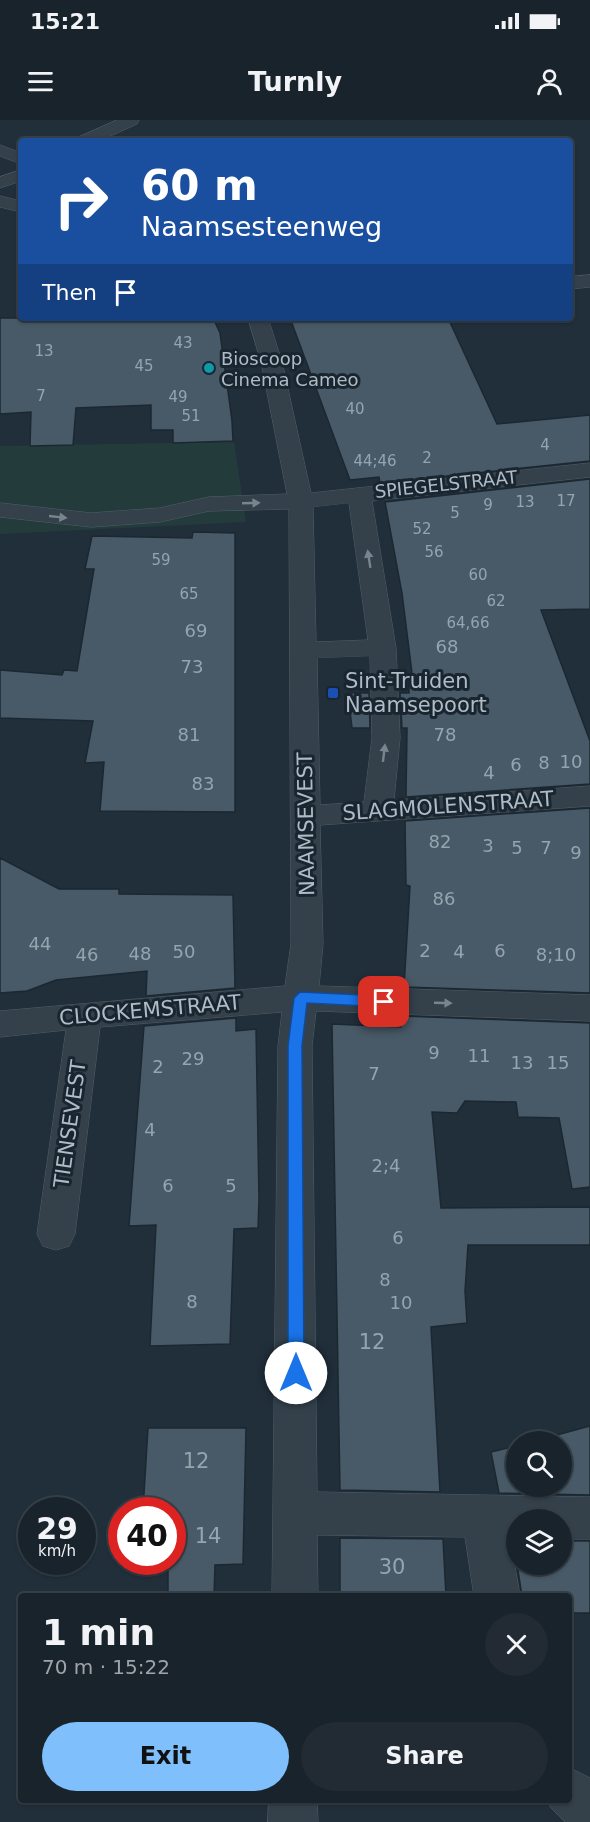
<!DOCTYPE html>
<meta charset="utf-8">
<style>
body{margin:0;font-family:"DejaVu Sans",sans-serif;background:#222b34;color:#f1f3f6;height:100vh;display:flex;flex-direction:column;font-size:22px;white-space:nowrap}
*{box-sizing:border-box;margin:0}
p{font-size:20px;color:#9fa4a9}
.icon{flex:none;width:33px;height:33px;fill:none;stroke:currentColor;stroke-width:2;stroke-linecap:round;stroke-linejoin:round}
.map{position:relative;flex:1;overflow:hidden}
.sheet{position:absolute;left:18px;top:1473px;width:554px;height:210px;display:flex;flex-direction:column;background:#19232c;border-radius:6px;box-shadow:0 2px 4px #0004,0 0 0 2px #374048}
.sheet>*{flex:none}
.top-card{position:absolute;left:18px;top:18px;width:555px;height:183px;border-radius:6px;box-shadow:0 2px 4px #0004,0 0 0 2px #374048;background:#1a4fa0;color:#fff;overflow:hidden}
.fabs{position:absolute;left:506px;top:1311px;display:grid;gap:12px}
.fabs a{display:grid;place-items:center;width:66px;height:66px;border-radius:50%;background:#19232c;box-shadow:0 2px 4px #0004,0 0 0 2px #374048;font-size:30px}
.speed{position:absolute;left:18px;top:1377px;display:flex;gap:12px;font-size:30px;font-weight:700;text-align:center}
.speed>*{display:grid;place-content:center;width:78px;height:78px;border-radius:50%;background:#19232c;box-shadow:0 2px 4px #0004,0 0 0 2px #374048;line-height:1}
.speed small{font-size:15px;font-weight:400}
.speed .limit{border:9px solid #d22;background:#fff;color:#111}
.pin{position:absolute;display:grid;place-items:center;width:51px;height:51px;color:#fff;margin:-26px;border-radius:12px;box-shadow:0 3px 9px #0006}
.me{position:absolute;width:66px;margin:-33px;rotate:0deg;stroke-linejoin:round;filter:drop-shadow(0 0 4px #0008)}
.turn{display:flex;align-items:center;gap:21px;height:126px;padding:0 24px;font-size:27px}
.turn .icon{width:78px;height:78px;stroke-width:2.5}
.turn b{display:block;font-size:42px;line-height:51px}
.then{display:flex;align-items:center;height:57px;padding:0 24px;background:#0003;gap:12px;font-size:22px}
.round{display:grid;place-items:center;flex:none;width:63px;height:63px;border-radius:32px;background:#222b34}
.headline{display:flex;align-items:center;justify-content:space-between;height:102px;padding:0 24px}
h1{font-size:36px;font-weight:600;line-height:45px}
.primary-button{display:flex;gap:12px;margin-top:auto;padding:12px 24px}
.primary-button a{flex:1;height:69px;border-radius:36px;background:#7fc0fc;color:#111;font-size:24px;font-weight:600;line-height:69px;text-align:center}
.primary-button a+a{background:#222b34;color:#f1f3f6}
.status{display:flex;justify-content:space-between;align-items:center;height:42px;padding:0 30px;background:#19232c;direction:ltr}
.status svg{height:16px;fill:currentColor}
header{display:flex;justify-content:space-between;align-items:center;height:78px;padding:0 24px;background:#19232c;font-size:27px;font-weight:600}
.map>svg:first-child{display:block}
</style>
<div class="status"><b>15:21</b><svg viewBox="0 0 49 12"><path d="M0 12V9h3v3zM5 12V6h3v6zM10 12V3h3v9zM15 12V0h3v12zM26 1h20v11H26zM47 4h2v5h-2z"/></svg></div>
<header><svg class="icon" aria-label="menu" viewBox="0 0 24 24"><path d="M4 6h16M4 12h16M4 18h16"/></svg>Turnly<svg class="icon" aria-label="person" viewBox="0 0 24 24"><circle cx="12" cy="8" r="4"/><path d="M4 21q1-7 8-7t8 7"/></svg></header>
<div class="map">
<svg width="590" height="1702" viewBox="0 0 590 1702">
<rect width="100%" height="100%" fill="#212f3b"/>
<path fill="#233c3b" d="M234 322 246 402 0 414V326Z"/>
<path fill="#485a67" stroke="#1c2831" stroke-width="1.5" d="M0 198H213L220 213 232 301 233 321 173 323V310H151V285L76 288 73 325 30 326 31 292 0 294Z
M290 198H448L497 304 590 295V341L380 363 379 357 350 360Z
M590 359V489L541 490 590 621V664L406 677 407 608H402L400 573H409V561H413L402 473 385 382Z
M193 412 235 413V692L100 691 104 642 85 643 93 601 0 598V550L62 555 64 550 77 551 94 449H85L92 416 192 418Z
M348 573H369L370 608H352Z
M590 688V873L404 867 410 766 406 765 405 701Z
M0 738 59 769H119V774L233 775 235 868 146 876 147 851 56 860 27 871 0 873Z
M402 896 590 903V1067L572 1069 559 998 518 997 516 982 465 981 457 993 432 992 441 1088 590 1087V1125H468L465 1171 467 1203 431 1207 440 1372 340 1370 332 904 401 907Z
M236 898V911L256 909 259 1079 258 1108 234 1109 230 1224 150 1226 156 1105 129 1106 144 906Z
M590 1306V1375L499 1373 491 1332 516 1326V1366H561V1322H531Z
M148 1308H246L243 1444 215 1445 214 1476H168V1445L141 1446V1442H172V1390H143Z
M340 1418 443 1419 446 1476H340Z
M561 1421H590V1493H568V1476H522L517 1444H561Z"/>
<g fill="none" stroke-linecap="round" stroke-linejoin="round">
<defs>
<path id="minor" d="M117 0H139L137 4 99 21H76L79 17Z
M0 25 21 33V44L0 36Z
M21 50V61L0 68V57Z
M0 76 21 81V92L0 87Z
M590 155V167L570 169V157Z
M248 198H268L282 242 311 373 590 343V357L372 381 396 528 400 618 394 680 590 666V686L320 705 323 824 319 866 590 875V901L316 891 312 926 317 1372 590 1377V1419H561V1400H516V1418H510L520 1476H474L465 1417 317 1415 318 1476H272L278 926 282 892 100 907 75 1114 69 1126 56 1130 43 1126 37 1114 66 910 0 917V891L285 866 291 824 289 389 209 391 160 402 91 407 0 397V383L91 393 160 388 209 377 287 374 261 242ZM349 383 368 520 316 522 313 387ZM370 536 372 618 364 682 320 685 317 538Z
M568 1647 590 1658V1702H565L551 1688 547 1680H568Z
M269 1680H317L318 1702H268Z"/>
</defs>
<use href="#minor" stroke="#525f69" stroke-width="1"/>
<use href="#minor" fill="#34414b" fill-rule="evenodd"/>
</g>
<defs><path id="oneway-solid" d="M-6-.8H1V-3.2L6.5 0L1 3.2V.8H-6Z" transform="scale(1.5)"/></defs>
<g fill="#78858f">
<use href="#oneway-solid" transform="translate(251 383) rotate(-2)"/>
<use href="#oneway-solid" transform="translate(58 397) rotate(6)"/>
<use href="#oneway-solid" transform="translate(369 439) rotate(-99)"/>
<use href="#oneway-solid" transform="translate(384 633) rotate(-83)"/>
<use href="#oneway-solid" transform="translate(443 883) rotate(2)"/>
</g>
<path fill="#1a73e8" stroke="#114b97" stroke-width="1.5" d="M300 872 384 876 391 882 384 887 307 883 302 926 304 1253 302 1258 296 1261 290 1258 288 1253V926L294 878Z"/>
<circle fill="#0f9aa8" stroke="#1a262f" stroke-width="2" cx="209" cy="248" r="6"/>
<rect fill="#1a4fb4" stroke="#1a262f" stroke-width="2" x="327" y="567" width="12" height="12" rx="3"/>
<g text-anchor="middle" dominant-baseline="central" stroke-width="6" stroke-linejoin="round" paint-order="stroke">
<g font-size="15" fill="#95a4af">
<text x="183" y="223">43</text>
<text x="44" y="231">13</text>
<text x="144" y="246">45</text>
<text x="41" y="276">7</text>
<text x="178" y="277">49</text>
<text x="355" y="289">40</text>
<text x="191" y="296">51</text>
<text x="545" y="325">4</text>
<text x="427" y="338">2</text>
<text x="375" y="341">44;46</text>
<text x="566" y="381">17</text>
<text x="525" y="382">13</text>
<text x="488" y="385">9</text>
<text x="455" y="393">5</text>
<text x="422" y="409">52</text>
<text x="434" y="432">56</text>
<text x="161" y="440">59</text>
<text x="478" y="455">60</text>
<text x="189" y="474">65</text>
<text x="496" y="481">62</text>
<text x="468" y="503">64,66</text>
</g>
<g font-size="18" fill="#afbcc7" stroke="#1a262f" text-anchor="start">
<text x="221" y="238">Bioscoop<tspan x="221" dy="21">Cinema Cameo</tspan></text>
</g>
<g font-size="18" fill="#afbcc7" stroke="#1a262f">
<text transform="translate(446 364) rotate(-6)">SPIEGELSTRAAT</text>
</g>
<g font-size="18" fill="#95a4af">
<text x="196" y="510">69</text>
<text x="447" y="526">68</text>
<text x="192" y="546">73</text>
<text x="189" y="614">81</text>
<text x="445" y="614">78</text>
<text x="571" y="641">10</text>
<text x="544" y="642">8</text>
<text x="516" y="644">6</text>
<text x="489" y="652">4</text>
<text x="203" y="663">83</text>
<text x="440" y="721">82</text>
<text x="488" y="725">3</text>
<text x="517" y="727">5</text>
<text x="546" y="727">7</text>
<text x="576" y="732">9</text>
<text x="444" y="778">86</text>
<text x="40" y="823">44</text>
<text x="425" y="830">2</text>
<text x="500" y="830">6</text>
<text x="184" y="831">50</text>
<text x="459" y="831">4</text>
<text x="140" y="833">48</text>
<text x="87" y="834">46</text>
<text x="556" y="834">8;10</text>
<text x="434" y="932">9</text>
<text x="479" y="935">11</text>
<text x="193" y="938">29</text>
<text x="522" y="942">13</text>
<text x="558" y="942">15</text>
<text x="158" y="946">2</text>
<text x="374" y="953">7</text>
<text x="150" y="1009">4</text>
<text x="386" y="1045">2;4</text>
<text x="168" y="1065">6</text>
<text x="231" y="1065">5</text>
<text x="398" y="1117">6</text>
<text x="385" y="1159">8</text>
<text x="192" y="1181">8</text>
<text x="401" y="1182">10</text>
</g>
<g font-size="21" fill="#afbcc7" stroke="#1a262f" text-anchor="start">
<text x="345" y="561">Sint-Truiden<tspan x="345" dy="24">Naamsepoort</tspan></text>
</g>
<g font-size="21" fill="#afbcc7" stroke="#1a262f">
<text transform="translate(448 686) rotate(-4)">SLAGMOLENSTRAAT</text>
<text transform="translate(306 704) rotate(-91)">NAAMSEVEST</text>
<text transform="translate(150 890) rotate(-5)">CLOCKEMSTRAAT</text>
<text transform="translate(70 1004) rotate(-82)">TIENSEVEST</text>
</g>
<g font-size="21" fill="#95a4af">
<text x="372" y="1222">12</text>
<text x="196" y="1341">12</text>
<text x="208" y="1416">14</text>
<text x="392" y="1447">30</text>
</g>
</g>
</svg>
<div class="fabs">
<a><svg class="icon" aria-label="search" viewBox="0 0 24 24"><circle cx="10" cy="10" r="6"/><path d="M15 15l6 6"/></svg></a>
<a><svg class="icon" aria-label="layers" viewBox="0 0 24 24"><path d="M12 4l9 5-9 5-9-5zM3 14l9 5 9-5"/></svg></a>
</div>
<div class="speed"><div>29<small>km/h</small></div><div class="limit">40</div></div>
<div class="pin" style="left:384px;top:882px;background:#d93025"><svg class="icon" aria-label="arrive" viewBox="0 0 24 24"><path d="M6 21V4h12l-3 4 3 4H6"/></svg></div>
<svg class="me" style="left:296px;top:1253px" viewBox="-20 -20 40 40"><circle r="19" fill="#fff"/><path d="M0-13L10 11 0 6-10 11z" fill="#1a73e8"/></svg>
<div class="top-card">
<div class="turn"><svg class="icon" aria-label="right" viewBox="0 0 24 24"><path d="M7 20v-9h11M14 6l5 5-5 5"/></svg><div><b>60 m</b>Naamsesteenweg</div></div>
<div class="then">Then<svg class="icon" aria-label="arrive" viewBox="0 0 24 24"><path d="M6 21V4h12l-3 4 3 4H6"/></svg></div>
</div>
<section class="sheet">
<div class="headline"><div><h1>1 min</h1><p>70 m · 15:22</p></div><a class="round"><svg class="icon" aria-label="close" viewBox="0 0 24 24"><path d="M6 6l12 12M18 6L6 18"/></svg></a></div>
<div class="primary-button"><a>Exit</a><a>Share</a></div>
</section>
</div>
